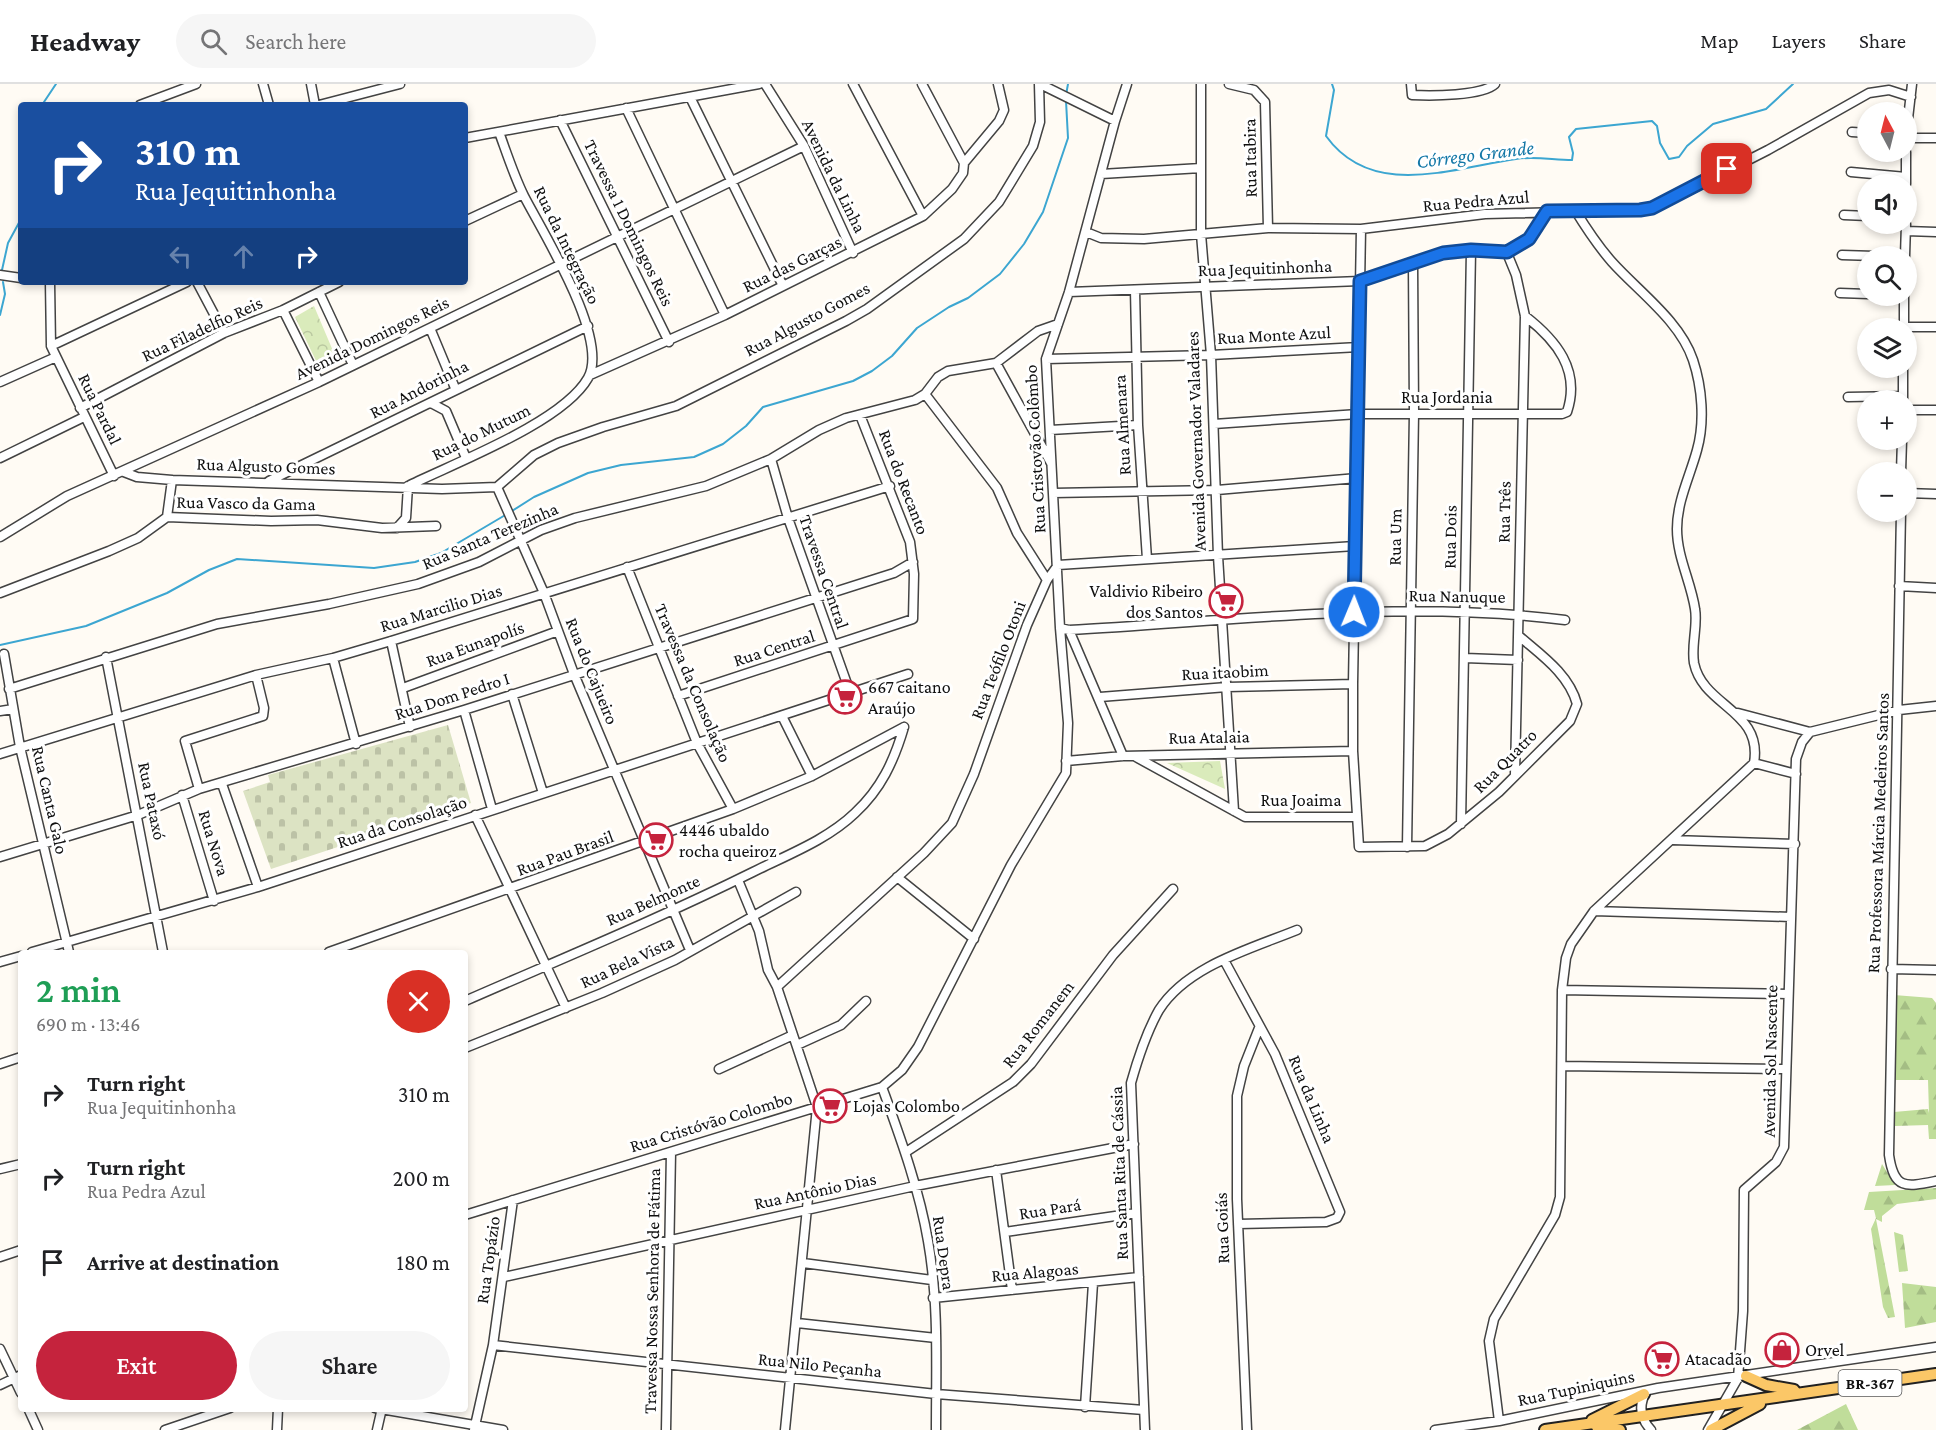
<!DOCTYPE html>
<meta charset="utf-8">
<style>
body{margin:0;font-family:"Crimson Pro",serif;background:#f6f6f6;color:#202124;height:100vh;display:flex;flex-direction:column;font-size:22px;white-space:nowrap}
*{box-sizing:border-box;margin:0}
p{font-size:20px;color:#757577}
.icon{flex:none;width:33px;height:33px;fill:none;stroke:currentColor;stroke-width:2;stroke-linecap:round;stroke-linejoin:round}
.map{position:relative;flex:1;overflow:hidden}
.drawer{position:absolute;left:18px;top:866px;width:450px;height:462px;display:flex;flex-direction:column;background:#fff;border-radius:6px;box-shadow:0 3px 9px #0003}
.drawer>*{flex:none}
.hud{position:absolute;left:18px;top:18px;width:450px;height:183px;border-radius:6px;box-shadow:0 3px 9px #0003;background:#1a4fa0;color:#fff;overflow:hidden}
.needle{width:39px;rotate:353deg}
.fabs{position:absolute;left:1857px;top:18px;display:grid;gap:12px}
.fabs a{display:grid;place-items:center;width:60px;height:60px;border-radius:50%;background:#fff;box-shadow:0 3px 9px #0003;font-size:30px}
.pin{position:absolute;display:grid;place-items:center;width:51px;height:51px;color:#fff;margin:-26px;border-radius:12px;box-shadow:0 3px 9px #0006}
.me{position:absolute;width:66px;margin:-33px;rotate:1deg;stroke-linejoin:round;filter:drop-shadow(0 0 4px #0008)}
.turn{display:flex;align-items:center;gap:21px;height:126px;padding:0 18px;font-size:27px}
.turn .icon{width:78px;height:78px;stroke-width:2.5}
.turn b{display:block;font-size:42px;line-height:51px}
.lanes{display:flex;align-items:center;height:57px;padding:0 18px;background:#0003;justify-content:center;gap:30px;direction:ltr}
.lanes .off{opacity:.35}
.round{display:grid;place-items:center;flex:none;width:63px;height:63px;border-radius:32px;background:#f6f6f6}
.overview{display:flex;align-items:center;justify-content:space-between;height:102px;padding:0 18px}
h1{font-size:36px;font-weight:600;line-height:45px;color:#1e9e55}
.action{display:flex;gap:12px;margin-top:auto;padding:12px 18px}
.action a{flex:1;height:69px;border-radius:36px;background:#c5233d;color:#fff;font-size:24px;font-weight:600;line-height:69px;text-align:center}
.action a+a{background:#f6f6f6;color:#202124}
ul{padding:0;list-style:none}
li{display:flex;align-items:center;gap:18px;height:84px;padding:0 18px}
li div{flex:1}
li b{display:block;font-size:22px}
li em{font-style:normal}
header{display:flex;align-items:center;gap:36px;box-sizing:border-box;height:84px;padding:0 30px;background:#fff;border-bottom:2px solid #e0e0e0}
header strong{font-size:28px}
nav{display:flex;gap:33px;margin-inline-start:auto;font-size:21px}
.search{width:420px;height:54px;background:#f6f6f6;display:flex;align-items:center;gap:15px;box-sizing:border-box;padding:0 21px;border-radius:33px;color:#757577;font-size:22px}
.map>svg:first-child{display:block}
</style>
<header>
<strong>Headway</strong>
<div class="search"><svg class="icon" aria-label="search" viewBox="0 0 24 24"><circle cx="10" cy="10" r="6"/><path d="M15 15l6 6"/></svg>Search here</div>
<nav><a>Map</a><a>Layers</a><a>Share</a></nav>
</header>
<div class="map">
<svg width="1936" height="1346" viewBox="0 0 1936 1346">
<defs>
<pattern id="forest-firs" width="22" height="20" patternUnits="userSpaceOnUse" patternTransform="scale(1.5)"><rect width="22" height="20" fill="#c0dd9a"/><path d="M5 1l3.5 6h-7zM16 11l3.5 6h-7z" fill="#a4bd84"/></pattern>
<pattern id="cemetery-stones" width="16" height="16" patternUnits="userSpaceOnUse" patternTransform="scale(1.5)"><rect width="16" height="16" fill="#dce3c3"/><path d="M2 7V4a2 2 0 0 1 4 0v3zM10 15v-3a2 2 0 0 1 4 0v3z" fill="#bcc2a6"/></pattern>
<pattern id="park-crowns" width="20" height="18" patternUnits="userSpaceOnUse" patternTransform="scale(1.5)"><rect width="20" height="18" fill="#daebbb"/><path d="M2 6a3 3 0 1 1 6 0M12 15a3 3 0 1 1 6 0" fill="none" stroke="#bac8a0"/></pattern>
</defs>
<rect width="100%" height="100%" fill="#fffbf4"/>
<path fill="url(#forest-firs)" d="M1894 911 1932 914 1936 919V1055H1929L1928 1041 1895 1042 1894 1028 1928 1025 1929 1029 1928 996H1893Z
M1882 1080 1895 1101 1875 1102Z
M1936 1104V1115L1897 1120 1882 1132V1138L1876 1135 1895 1233 1888 1234 1883 1223 1871 1145 1876 1134 1874 1126H1864L1869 1108Z
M1894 1148 1903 1151 1908 1187 1899 1188Z
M1902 1199 1936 1203V1238L1905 1244Z
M1846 1320 1858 1346H1797Z"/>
<path fill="url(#cemetery-stones)" d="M448 641 471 719 271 785 243 707 270 698 268 691Z"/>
<path fill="url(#park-crowns)" d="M314 222 336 274 319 283 295 233Z
M1220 677 1225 705 1167 679Z"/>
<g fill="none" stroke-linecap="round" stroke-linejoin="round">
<path stroke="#3ca6d1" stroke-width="2" d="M1332 0 1334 6 1326 52C1372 116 1452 84 1516 75 1534 72 1554 76 1572 76L1573 69 1569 53 1576 45 1652 37 1657 42 1660 59 1669 75 1679 73 1687 62 1713 40 1766 25 1793 0
M1066 11 1068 0
M42 21 56 0
M2 186 8 159 21 135
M0 231 5 210 3 198
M512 427 534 413 588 389 621 381 694 373 723 360 746 342 763 323 853 297 872 287 892 272 917 244 949 223 968 214 1000 190 1024 160 1043 128 1068 54 1066 17
M0 561 86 542 167 509 209 486 237 475 374 484 415 478 441 469 507 430"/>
<defs>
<path id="minor" d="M263 0 269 21
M311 0 315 21
M765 0 804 62 853 169
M853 0 923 132
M922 0 964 79
M1040 0 1115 37
M1201 0V84
M1229 0 1254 6 1265 18 1268 144
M1411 0 1412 11C1431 12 1482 12 1495 0
M690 13 783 202
M140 21 196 0
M319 21 400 0
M626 24 725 231
M560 36 669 258
M1852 48 1868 49
M1906 52 1912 0
M465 54 759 0
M1906 54H1936
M1851 88 1906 93
M1101 90 1201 84V150L1211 271 1218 472 1234 727
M1906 100V68
M1844 131 1868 132
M465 137 523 110
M1361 145 1353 600V667L1359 763 1425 762 1448 750 1499 708 1570 637 1577 620C1569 590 1541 571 1519 552
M1906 147 1936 148
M1086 148 1101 154 1144 155 1268 144 1361 145 1485 130 1640 126 1664 119 1768 66 1869 9 1889 6 1911 13
M1507 169 1516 191 1525 232 1515 690
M1842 171 1875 172
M1905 172 1906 140
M0 191 21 194
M50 198 51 262 114 392
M197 198 224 249
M1135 206 1138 341 1147 475
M319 208 353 281
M1069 208 1360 197 1443 169 1471 166 1507 169 1529 155 1547 127
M1840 209 1868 210
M283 226 319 298
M1904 243H1936
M430 244 455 304
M1904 244V212
M51 262 187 198
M1046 275 1211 271 1359 263
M996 279 1051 379
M590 291 725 231 923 132 952 105 963 89 964 79 999 37 1004 26 998 0
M0 298 56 273
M925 310 997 404 1017 449 1047 496
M1848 313 1903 312
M1903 316V284
M431 319 446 327 466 374
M80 324 224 249 283 226 339 198
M1906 326H1936
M1214 340 1358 330H1562L1567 328C1581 286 1556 256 1525 232
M1050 346 1138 341
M0 374 84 333
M771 375 788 434 851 611
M124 388 137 393 172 396 442 405 497 403 544 509 574 590 690 866
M1901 388 1902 356
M269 397 588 242
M410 401C457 378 563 338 588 294 610 255 543 149 524 112 514 92 507 70 499 48
M497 403 534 371 558 359 603 343 676 322 846 237 867 225 964 155 999 118 1033 62 1040 38 1039 0
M1053 409 1217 406 1357 394
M1906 409 1936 410
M1901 428 1889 1071C1894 1106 1906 1103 1936 1097
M167 433 172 396
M397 444 406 434 408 402
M0 453 67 412 319 298 804 62
M627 483 697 659 733 725
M1899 502 1936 504
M0 509 109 467 138 454 167 433 271 437 317 436 382 444 436 442
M1060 544 1069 546C1233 537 1401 515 1565 536
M1069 546 1123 672
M391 557 410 643
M4 570 20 663 69 868
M106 573 163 868
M333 574 356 660
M1465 574 1518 576
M403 604 558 547
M9 605 217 540 329 520 418 500 479 478 541 446 575 434 706 402 771 375 819 346 846 334 915 316 925 310 938 293 948 287 996 279 1038 247 1058 240
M512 610 543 709
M678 612 913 535 914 490 910 458 860 331
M1100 613 1227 603 1353 600
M464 626 492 725
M0 627 13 625
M1738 629 1810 648 1899 626 1936 622
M782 632 812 692
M0 670 256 591 333 574 391 557 890 402
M1136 673 1245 733H1357
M1066 677 1123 672 1353 667
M1754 679 1796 690
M222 700 258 803
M199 705 185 657 263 632 264 624 256 591
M182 711 214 817
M475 731 566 924
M1461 740 1471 166
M1673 756 1795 760
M1407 763 1414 329 1413 179
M0 773 138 731 199 705 464 626 894 489 913 478
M897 793 974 855
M738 796 759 847 768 886 777 903 817 1023 785 1346
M1594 827 1791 833
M32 868 258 803 908 590
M329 868 733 725 812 692 904 643
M1224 876 1275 970 1340 1128 1337 1134 1326 1138 1238 1140
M0 878 21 872
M1891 885 1936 886
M777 903 924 769 952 739 974 690 1027 541 1047 496 1058 481 1355 462
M1562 906 1787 910
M465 917C561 875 658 835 753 788 787 771 827 756 855 729 881 705 894 677 904 643
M797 961 841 941 866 917
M465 964 602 909 675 876 796 808
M0 980 21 973
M1562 982 1786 985
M719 985 793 951
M882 1003C900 1053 919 1104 928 1157 939 1219 936 1284 936 1346
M906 1068 1013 998 1031 980 1113 871 1173 805
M0 1085 21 1080
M996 1086 1012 1206
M465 1131 882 1003 902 986 918 963 1011 781 1066 689 1068 639 1060 544 1046 275 1069 208 1115 37 1127 0
M1005 1148 1136 1129
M0 1173 21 1166
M803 1179 932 1196
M504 1193 915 1102 1134 1060
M933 1214 1139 1193
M797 1239 936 1254
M493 1261 936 1310 1144 1326
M0 1265 21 1309
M0 1301 21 1291
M1646 1308C1638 1322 1641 1335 1651 1346
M1085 1323 1093 1199
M28 1324 38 1346
M375 1324 503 1346
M1499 1337 1489 1257 1494 1235 1555 1131 1560 1113 1562 906 1566 874 1571 860 1594 827 1754 679C1763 626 1703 623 1694 579 1691 561 1698 542 1695 525 1691 498 1677 473 1677 445 1677 417 1690 392 1697 366 1705 338 1702 303 1693 276 1680 237 1639 208 1612 178 1598 162 1586 144 1575 126
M165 1346 230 1324
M277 1346 278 1324
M377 1346 382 1324
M474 1346 493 1261 513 1116
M666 1346 671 1068
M1145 1346 1131 999C1138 974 1146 949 1159 926 1187 882 1250 865 1297 846
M1247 1346 1237 1115V1012L1244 982 1259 944
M1435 1346 1499 1337 1658 1304 1936 1263
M1708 1346 1738 1294 1743 1227 1744 1106 1776 1078 1784 1063 1796 675 1802 658 1810 648"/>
<path id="major" d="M1746 1292 1766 1301 1794 1306
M1592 1336 1644 1310
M1597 1343 1620 1346
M1545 1346 1936 1290
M1711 1346 1760 1320"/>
</defs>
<use href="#minor" stroke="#434343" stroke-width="11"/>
<use href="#major" stroke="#212121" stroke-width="14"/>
<use href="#minor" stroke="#fff" stroke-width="8"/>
<use href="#major" stroke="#fbc767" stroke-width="10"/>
</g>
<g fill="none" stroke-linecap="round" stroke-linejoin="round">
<defs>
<path id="route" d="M1354 528 1360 197 1443 169 1471 166 1507 168 1529 155 1547 127 1640 126 1652 124 1727 85"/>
</defs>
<use href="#route" stroke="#114b97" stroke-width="15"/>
<use href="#route" stroke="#1a73e8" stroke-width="10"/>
</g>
<defs>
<symbol id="supermarket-ring" viewBox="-11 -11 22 22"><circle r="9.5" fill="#fff" stroke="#c5233d" stroke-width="1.5"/><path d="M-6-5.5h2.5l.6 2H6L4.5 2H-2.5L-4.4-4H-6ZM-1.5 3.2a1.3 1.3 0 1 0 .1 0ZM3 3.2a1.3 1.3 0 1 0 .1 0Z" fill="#c5233d"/></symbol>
<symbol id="shop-ring" viewBox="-11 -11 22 22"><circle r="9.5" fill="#fff" stroke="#c5233d" stroke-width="1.5"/><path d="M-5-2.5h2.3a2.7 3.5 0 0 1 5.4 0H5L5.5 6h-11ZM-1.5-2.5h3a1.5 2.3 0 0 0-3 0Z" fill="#c5233d"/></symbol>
</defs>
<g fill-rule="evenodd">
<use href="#supermarket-ring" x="1207" y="498" width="38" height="38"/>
<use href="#supermarket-ring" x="826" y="594" width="38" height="38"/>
<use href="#supermarket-ring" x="637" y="737" width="38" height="38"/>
<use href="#supermarket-ring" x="811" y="1003" width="38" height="38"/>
<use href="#shop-ring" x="1763" y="1247" width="38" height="38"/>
<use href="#supermarket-ring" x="1643" y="1256" width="38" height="38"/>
</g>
<g text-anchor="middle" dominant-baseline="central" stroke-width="6" stroke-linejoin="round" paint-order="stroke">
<rect fill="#fff" stroke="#585858" stroke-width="1.5" x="1838.5" y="1286" width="63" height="26" rx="4.5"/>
<g font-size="16" font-weight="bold" fill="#101010">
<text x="1870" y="1299">BR-367</text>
</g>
<g font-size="18" fill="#101010" stroke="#fff">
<text transform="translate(1250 74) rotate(-91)">Rua Itabira</text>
<text transform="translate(834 92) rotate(64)">Avenida da Linha</text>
<text transform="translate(1476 117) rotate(-5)">Rua Pedra Azul</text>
<text transform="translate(629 139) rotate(64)">Travessa 1 Domingos Reis</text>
<text transform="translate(567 161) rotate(64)">Rua da Integração</text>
<text transform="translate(792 180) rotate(-26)">Rua das Garças</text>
<text transform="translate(1265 184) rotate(-2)">Rua Jequitinhonha</text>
<text transform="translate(807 235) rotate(-28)">Rua Algusto Gomes</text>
<text transform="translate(202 245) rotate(-25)">Rua Filadelfio Reis</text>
<text transform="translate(1274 251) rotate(-3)">Rua Monte Azul</text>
<text transform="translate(372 254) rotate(-26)">Avenida Domingos Reis</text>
<text transform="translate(419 305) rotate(-27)">Rua Andorinha</text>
<text x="1447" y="313">Rua Jordania</text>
<text transform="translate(100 325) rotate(64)">Rua Pardal</text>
<text transform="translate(1122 341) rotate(-93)">Rua Almenara</text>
<text transform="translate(481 348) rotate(-26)">Rua do Mutum</text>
<text transform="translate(1196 357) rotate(-92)">Avenida Governador Valadares</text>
<text transform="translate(1035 365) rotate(-93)">Rua Cristovão Colômbo</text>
<text transform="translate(266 382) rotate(2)">Rua Algusto Gomes</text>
<text transform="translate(904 398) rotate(69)">Rua do Recanto</text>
<text transform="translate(246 419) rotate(1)">Rua Vasco da Gama</text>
<text transform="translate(1504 428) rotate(-89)">Rua Três</text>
<text transform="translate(490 452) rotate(-23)">Rua Santa Terezinha</text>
<text transform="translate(1395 453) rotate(-89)">Rua Um</text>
<text transform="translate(1450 453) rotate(-89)">Rua Dois</text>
<text transform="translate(824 488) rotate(71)">Travessa Central</text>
<text transform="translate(1457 512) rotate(1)">Rua Nanuque</text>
<text transform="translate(441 524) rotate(-17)">Rua Marcilio Dias</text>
<text transform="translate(475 560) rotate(-20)">Rua Eunapolís</text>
<text transform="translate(774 564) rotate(-18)">Rua Central</text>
<text transform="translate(998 576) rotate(-69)">Rua Teófilo Otoni</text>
<text transform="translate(592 587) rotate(68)">Rua do Cajueiro</text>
<text transform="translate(1225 588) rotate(-3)">Rua itaobim</text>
<text transform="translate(693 599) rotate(67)">Travessa da Consolação</text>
<text transform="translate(452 612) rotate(-18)">Rua Dom Pedro I</text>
<text transform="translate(1209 653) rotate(-1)">Rua Atalaia</text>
<text transform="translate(1505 677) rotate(-45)">Rua Quatro</text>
<text transform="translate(50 716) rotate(77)">Rua Canta Galo</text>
<text x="1301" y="716">Rua Joaima</text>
<text transform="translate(152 717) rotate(78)">Rua Pataxó</text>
<text transform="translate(402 738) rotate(-18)">Rua da Consolação</text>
<text transform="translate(1878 749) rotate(-88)">Rua Professora Márcia Medeiros Santos</text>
<text transform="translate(214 759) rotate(73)">Rua Nova</text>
<text transform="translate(565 769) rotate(-20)">Rua Pau Brasil</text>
<text transform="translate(653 816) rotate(-24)">Rua Belmonte</text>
<text transform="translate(627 878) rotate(-25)">Rua Bela Vista</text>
<text transform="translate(1038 940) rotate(-52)">Rua Romanem</text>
<text transform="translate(1770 977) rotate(-89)">Avenida Sol Nascente</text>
<text transform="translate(1312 1015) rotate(67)">Rua da Linha</text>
<text transform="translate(711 1038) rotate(-17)">Rua Cristóvão Colombo</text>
<text transform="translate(1119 1089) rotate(-92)">Rua Santa Rita de Cássia</text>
<text transform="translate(815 1107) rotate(-12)">Rua Antônio Dias</text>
<text transform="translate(1050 1125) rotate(-9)">Rua Pará</text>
<text transform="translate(1222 1144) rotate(-92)">Rua Goiás</text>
<text transform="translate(944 1169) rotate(82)">Rua Depra</text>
<text transform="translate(488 1176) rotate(-82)">Rua Topázio</text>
<text transform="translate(1035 1188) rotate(-5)">Rua Alagoas</text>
<text transform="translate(652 1207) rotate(-89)">Travessa Nossa Senhora de Fátima</text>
<text transform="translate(820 1281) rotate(6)">Rua Nilo Peçanha</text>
<text transform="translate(1576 1304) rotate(-12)">Rua Tupiniquins</text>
</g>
<g font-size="18" fill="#101010" stroke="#fff" text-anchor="start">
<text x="1203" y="507" text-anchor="end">Valdivio Ribeiro<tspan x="1203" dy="21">dos Santos</tspan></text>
<text x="868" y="603">667 caitano<tspan x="868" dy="21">Araújo</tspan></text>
<text x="679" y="746">4446 ubaldo<tspan x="679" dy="21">rocha queiroz</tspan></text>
<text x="853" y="1022">Lojas Colombo</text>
<text x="1805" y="1266">Orvel</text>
<text x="1685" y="1275">Atacadão</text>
</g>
<g font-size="20" font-style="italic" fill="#1478a7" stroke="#fff">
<text transform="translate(1475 70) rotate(-7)">Córrego Grande</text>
</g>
</g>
</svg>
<div class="fabs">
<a><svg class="needle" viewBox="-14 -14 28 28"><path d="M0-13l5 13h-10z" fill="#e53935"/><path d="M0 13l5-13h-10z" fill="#757577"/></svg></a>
<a><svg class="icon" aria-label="sound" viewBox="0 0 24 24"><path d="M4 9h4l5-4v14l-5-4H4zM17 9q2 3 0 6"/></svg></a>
<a><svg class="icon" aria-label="search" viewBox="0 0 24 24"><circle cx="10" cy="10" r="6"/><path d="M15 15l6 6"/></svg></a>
<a><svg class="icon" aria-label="layers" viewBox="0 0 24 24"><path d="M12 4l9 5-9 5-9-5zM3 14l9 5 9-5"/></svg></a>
<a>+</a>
<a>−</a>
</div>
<div class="pin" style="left:1727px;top:85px;background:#d93025"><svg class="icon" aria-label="arrive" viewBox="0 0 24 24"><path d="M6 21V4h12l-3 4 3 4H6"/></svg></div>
<svg class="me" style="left:1354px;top:528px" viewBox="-20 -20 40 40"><circle r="17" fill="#1a73e8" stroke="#fff" stroke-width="3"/><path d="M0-11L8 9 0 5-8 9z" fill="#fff"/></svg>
<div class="hud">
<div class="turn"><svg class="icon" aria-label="right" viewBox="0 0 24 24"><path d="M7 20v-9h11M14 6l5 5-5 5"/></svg><div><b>310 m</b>Rua Jequitinhonha</div></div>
<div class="lanes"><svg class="icon off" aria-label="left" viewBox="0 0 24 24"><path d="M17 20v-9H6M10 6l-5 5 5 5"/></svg><svg class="icon off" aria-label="ahead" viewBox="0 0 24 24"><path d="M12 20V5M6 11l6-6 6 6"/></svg><svg class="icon" aria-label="right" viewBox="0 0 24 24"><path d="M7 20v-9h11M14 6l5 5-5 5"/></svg></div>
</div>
<section class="drawer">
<div class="overview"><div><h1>2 min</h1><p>690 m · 13:46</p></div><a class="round" style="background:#d93025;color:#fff"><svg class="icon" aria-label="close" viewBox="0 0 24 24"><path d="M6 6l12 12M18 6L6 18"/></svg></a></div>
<ul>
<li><svg class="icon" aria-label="right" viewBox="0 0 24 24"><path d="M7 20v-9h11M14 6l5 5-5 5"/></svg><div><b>Turn right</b><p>Rua Jequitinhonha</p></div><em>310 m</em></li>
<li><svg class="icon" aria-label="right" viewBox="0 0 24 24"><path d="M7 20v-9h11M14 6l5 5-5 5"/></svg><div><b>Turn right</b><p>Rua Pedra Azul</p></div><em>200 m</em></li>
<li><svg class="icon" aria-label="arrive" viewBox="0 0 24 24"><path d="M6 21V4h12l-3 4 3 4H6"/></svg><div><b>Arrive at destination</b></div><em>180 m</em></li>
</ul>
<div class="action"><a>Exit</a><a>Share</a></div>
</section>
</div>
